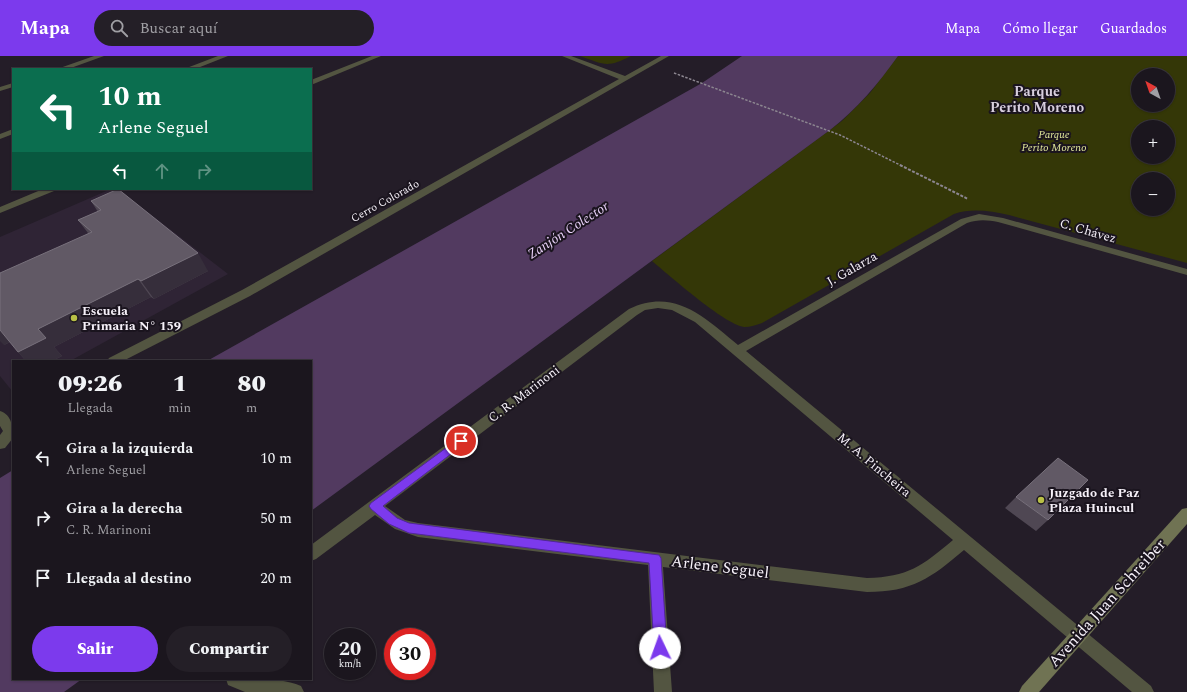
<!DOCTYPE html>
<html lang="es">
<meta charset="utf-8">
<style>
body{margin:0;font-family:Spectral,serif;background:#241f27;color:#f1f3f6;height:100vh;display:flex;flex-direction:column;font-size:15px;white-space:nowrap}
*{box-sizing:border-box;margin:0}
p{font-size:13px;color:#a09fa4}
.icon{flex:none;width:22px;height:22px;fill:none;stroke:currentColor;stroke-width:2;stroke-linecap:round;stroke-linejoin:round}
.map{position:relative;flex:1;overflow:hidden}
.details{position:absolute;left:12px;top:304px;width:300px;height:320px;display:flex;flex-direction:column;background:#1b161e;border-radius:0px;box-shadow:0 1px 3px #0004,0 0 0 1px #39353c}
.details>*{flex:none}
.hud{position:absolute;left:12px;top:12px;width:300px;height:122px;border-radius:0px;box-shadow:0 1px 3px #0004,0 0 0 1px #39353c;background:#0b6e4f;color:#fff;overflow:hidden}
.needle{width:26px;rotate:320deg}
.buttons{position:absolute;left:1131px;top:12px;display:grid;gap:8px}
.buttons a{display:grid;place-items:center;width:44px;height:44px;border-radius:50%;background:#1b161e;box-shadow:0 1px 3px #0004,0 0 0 1px #39353c;font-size:20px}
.speed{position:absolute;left:324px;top:572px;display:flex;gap:8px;font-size:20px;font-weight:700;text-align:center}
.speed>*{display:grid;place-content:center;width:52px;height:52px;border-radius:50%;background:#1b161e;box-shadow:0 1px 3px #0004,0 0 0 1px #39353c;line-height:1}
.speed small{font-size:10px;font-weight:400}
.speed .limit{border:6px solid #d22;background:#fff;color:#111}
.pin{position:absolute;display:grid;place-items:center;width:34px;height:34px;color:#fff;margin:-17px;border:2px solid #fff;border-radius:50%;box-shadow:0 1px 4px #0007}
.me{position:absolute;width:44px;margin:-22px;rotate:357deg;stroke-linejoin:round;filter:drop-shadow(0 0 3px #0008)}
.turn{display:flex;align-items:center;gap:14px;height:84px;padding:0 20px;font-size:18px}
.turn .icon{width:52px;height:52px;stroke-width:2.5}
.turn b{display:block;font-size:28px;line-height:34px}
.lanes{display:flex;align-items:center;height:38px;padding:0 20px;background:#0003;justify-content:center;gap:20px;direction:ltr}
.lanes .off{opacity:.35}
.eta{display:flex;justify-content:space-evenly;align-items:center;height:68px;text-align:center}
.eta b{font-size:24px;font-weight:800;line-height:28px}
.primary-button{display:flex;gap:8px;margin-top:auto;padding:8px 20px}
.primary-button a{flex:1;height:46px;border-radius:24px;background:#7c3aed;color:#fff;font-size:16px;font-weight:800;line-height:46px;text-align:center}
.primary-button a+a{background:#241f27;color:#f1f3f6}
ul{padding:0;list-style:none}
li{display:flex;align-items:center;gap:12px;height:60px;padding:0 20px}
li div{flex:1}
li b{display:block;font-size:15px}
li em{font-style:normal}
header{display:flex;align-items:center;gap:24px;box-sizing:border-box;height:56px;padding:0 20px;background:#7c3aed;color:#fff}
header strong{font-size:19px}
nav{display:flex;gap:22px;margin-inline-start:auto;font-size:14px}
.search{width:280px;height:36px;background:#241f27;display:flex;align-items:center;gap:10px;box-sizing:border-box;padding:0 14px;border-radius:22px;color:#a09fa4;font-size:15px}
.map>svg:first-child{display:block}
</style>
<header>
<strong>Mapa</strong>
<div class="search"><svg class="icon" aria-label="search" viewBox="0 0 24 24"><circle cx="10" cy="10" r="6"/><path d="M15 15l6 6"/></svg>Buscar aquí</div>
<nav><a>Mapa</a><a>Cómo llegar</a><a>Guardados</a></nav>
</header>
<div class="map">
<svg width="1187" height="636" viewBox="0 0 1187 636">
<rect width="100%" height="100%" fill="#241d28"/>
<path fill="#2f2435" d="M111 133H118L228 218 70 305H13V336L0 320V181Z"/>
<path fill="#343707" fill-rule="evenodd" d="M580 0H631C607 12 605 9 580 0Z
M898 0H1187V207L1009 159C990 155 972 152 954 158L762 267C756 269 751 271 744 271 724 268 670 220 652 205L842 65 870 37ZM1138 19H1168V49H1138ZM1138 71H1168V101H1138ZM1138 123H1168V153H1138Z"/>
<path fill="#523a60" d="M742 0H898C878 28 857 53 830 74L311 455V305H207L702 27Z
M13 414V623H82L64 636H0V422Z"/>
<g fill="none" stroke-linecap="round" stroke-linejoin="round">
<path stroke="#8c8690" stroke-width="1.5" stroke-dasharray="2.5 1.5" stroke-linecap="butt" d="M674 17 840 79 902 110"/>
<path stroke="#8c8690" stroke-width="2" stroke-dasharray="3 1.5" stroke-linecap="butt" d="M900 109 968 143"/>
<path fill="#535541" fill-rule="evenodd" d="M94 0H104L68 13H57Z
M218 0H228L195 13H184Z
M372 0H381L311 29V24Z
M562 0H571L625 20 661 0H669L250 240 123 305H107L109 302 242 234 619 23Z
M13 27V31L0 35V31Z
M13 73V78L0 83V78Z
M43 133H56L54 135 0 157V151Z
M979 158 1003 162 1187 213V219L998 166C988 164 978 163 967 167L746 295 1151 630 1154 636H1132L964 494C931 522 912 536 867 536L663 511 672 636H654L648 509 418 481 395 473 375 459 316 503 311 505V489L629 253C675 231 705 262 738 289L961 163ZM658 252 672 254 695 266 953 484C922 510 908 521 867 522L418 467 405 464 385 450 637 259 645 254Z
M0 355C12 359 13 371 13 382L5 392 0 393V379L3 375 0 370Z
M226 623C248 623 280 621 301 630L304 636H245L228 629Z"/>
<path fill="#707353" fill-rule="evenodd" d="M1187 452V468L1039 636H1019L1022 630 1182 453Z"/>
</g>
<path fill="#4f4753" d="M91 145 208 215 154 243 151 241 54 291 62 300 52 305H26L18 296 10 286 4 289 88 177 78 164 98 156Z
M1016 441 1048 464 1036 475 1005 452Z"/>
<path fill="#362e3b" d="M198 197 208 215 154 243 141 225Z
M138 223 151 241 54 291 62 300 52 305H26L18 296 38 273Z
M0 273 12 285 4 289 0 285Z"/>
<path fill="#615965" stroke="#78717c" d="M118 133 198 197 141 225 138 223 38 273 46 282 18 296 0 274V217L92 176 78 164 101 154 91 145Z
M1058 402 1088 424 1048 464 1016 441Z"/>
<path fill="#7c3aed" stroke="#51269a" d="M461 381 464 383 466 385 464 388 383 450 397 462 409 467 659 499 661 502 667 592 665 596 660 598 656 596 654 592 649 507 409 477 389 468 371 453 369 450 371 447Z"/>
<g fill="#b9c046" stroke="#1a141e" stroke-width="1.5">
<circle cx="74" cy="262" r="4"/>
<circle cx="1041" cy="444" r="4"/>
</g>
<g text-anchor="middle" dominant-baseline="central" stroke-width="4" stroke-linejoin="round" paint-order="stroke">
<g font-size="11" font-style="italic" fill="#e2e89a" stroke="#1a141e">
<text x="1054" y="78">Parque<tspan x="1054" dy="13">Perito Moreno</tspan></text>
</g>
<g font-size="11" fill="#f6f1f9" stroke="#1a141e">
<text transform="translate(385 145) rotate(-29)">Cerro Colorado</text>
</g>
<g font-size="13" fill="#f6f1f9" stroke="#1a141e">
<text transform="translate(1088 175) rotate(16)">C. Chávez</text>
<text transform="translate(852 213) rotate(-30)">J. Galarza</text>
<text transform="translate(524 338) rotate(-37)">C. R. Marinoni</text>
<text transform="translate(874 409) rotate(40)">M. A. Pincheira</text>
</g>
<g font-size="13" font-weight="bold" fill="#f6f1f9" stroke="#1a141e" text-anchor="start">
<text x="82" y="255">Escuela<tspan x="82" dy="15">Primaria N° 159</tspan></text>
<text x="1049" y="437">Juzgado de Paz<tspan x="1049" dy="15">Plaza Huincul</tspan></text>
</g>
<g font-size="14" font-weight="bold" fill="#d8cfde" stroke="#1a141e">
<text x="1037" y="35">Parque<tspan x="1037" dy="16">Perito Moreno</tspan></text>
</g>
<g font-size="14" font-style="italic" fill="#ead2fa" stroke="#1a141e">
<text transform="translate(568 174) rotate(-33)">Zanjón Colector</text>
</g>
<g font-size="16" fill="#f6f1f9" stroke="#1a141e">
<text transform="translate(720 511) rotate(7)">Arlene Seguel</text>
<text transform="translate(1107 547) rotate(-48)">Avenida Juan Schreiber</text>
</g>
</g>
</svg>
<div class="buttons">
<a><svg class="needle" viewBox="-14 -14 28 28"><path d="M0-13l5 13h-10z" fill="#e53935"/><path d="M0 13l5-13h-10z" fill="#a09fa4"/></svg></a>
<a>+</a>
<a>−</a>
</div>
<div class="speed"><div>20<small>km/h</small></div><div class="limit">30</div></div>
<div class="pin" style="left:461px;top:385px;background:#d93025"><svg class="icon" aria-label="arrive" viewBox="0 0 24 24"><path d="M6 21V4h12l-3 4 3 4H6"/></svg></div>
<svg class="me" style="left:660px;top:592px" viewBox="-20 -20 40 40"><circle r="19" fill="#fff"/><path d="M0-13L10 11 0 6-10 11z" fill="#7c3aed"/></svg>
<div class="hud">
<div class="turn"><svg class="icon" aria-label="left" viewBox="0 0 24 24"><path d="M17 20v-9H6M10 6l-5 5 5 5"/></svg><div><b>10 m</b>Arlene Seguel</div></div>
<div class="lanes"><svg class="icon" aria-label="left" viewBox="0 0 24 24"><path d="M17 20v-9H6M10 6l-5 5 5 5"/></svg><svg class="icon off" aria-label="ahead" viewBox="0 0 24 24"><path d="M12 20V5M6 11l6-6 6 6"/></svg><svg class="icon off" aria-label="right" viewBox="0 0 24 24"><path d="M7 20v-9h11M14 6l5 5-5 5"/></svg></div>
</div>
<section class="details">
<div class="eta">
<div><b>09:26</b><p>Llegada</p></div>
<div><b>1</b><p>min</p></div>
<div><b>80</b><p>m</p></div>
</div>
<ul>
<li><svg class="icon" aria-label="left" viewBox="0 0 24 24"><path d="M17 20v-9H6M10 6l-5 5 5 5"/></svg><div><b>Gira a la izquierda</b><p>Arlene Seguel</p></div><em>10 m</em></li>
<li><svg class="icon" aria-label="right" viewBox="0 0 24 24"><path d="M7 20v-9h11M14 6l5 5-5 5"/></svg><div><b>Gira a la derecha</b><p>C. R. Marinoni</p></div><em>50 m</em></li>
<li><svg class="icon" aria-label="arrive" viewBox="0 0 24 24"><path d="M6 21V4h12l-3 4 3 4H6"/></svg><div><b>Llegada al destino</b></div><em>20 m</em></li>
</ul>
<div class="primary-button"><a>Salir</a><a>Compartir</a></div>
</section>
</div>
